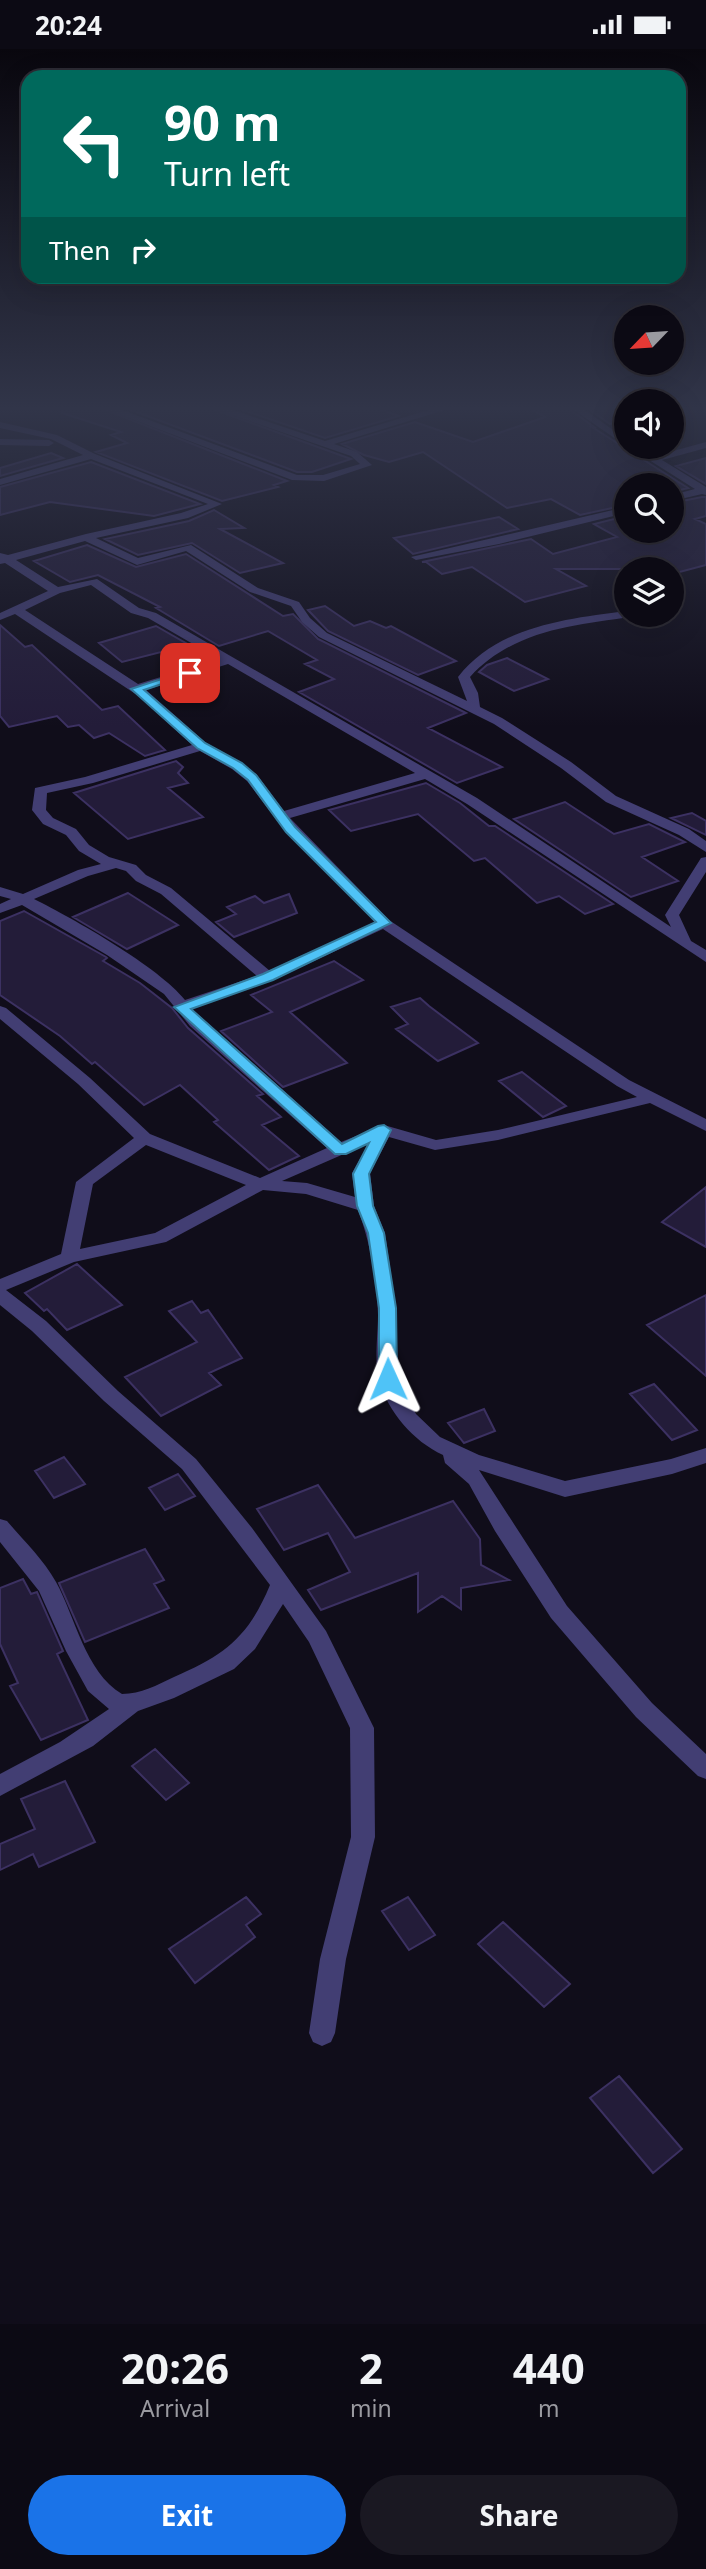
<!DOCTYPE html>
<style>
body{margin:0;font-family:"Noto Sans",sans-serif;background:#1a1822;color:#f1f3f6;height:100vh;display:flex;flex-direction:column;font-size:26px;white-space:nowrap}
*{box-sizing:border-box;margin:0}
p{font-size:23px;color:#9a9aa0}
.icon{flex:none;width:38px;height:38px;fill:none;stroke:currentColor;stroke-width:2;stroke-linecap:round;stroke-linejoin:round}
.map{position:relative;height:2275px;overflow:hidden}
.panel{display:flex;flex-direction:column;background:#0c0a14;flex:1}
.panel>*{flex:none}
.guide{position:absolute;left:21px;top:21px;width:665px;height:214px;border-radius:21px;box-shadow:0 7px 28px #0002,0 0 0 2px #2c2b34;background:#00695c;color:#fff;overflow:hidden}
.needle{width:46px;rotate:245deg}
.tools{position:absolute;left:614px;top:256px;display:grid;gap:14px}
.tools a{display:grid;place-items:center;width:70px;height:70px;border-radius:50%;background:#0c0a14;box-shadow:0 7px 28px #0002,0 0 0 2px #2c2b34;font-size:35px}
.pin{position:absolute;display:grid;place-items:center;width:60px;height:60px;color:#fff;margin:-30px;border-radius:14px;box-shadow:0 4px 10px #0006}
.me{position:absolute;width:77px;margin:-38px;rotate:359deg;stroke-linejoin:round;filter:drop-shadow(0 0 5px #0008)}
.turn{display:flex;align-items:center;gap:24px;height:147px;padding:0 28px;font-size:32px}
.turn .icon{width:91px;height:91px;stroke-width:2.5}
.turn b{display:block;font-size:49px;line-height:60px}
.then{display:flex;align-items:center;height:66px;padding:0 28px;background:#0003;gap:14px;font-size:26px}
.eta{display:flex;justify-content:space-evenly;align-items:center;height:119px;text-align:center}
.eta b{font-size:42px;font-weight:700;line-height:49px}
.button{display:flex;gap:14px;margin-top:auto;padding:14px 28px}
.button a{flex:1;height:80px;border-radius:42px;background:#1a73e8;color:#fff;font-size:28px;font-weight:700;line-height:80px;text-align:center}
.button a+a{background:#1a1822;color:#f1f3f6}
.status{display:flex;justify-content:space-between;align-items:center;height:49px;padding:0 35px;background:#0c0a14;direction:ltr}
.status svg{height:19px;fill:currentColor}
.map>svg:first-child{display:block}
</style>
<div class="status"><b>20:24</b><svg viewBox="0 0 49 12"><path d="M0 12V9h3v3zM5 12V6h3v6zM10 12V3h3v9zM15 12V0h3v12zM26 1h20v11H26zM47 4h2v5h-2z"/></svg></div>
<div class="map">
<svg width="706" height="2275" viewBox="0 0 706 2275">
<rect width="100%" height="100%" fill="#100d1a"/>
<path fill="#231c39" stroke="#3c3162" stroke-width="2" d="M63 359H101L287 432 274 436 278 438 222 452 96 403 127 394 111 386 121 383 62 364Z
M126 359H210L351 410 312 423H297Z
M237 359H377L399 367 325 389Z
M529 359H568L594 378H592L688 439 672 443V436H626V456L580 466 551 450 507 459 423 403 389 413 364 406 342 395 415 373 473 393 545 368Z
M587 359H626V372L610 375Z
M51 404 63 409 0 427V419Z
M706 409V435L676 417Z
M91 413 200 455 154 467 50 453 0 466V438Z
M702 448H706V467L695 470 706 475V516L672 525V520H556L586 537 525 553 472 518 442 525 426 513H422L531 490 553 505 617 488 594 475 626 467V481H672V454Z
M214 461 244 479 220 480 283 514 240 524 192 494 138 506 105 490 189 472Z
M499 468 518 480 413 505 394 489Z
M87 496 136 518 186 505 283 567 293 565 318 590 466 664 428 679 502 718 457 734 299 643 334 630 305 615 317 611 268 582 219 597 156 559 160 558 98 526 70 533 34 512Z
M325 557 354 577 370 572 386 579 391 577 456 612 418 626 328 582 308 561Z
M0 576 25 598 32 596 102 661 118 657 165 701 145 707 109 684 94 689 79 676 68 678 57 667 9 678 0 667Z
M156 577 189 596 122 613 99 594Z
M507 609 548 630 514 642 479 623 487 616Z
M176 712 183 718 178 724 188 734 168 739 203 768 128 790 74 744Z
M426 734 460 754 489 777H495L613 855 585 865 559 847 537 854 485 809 474 812 418 765 351 782 329 761Z
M565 753 614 785 649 775 685 793 642 808 678 832 631 848 514 770Z
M692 764 706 772V786L671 769Z
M128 844 178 876 127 900 73 868Z
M289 845 297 864 234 888 216 873 236 865 227 858 255 847 264 854Z
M24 862 106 908 107 909 103 912 140 934 172 959 188 979 263 1045 257 1047 281 1068 262 1076 299 1107 269 1121 214 1073 218 1071 180 1036 144 1056 95 1013 92 1015 60 987 0 946V872Z
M334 912 363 931 290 963 347 1014 283 1038 221 982 272 963 251 946Z
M420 949 429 957 478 994 438 1012 396 980 408 975 391 958Z
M522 1023 566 1057 543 1068 499 1032Z
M706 1138V1198L662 1173Z
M77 1215 122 1256 67 1281 47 1260 44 1262 25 1244Z
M706 1246V1327L647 1276Z
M192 1252 201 1264 208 1261 242 1309 209 1324 221 1336 161 1367 125 1328 197 1293 169 1262Z
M654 1335 697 1381 672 1391 630 1345Z
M484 1360 495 1382 464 1394 448 1374Z
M64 1408 85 1435 54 1449 35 1422Z
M178 1425 195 1447 165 1461 149 1439Z
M318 1436 355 1489 453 1452 480 1490 481 1516 509 1531 461 1539V1560L442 1547 418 1563V1524L321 1561 308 1541 350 1523 328 1484 284 1501 257 1460Z
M145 1500 164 1531 154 1535 169 1559 85 1593 59 1534Z
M23 1530 31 1545 37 1543 63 1602 57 1605 88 1671 41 1691 10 1637 18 1634 0 1595V1539Z
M155 1700 189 1734 166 1751 132 1717Z
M65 1732 95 1793 39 1818 33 1805 0 1821V1795L35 1780 21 1750Z
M246 1848 261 1865 246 1876 255 1888 195 1934 169 1900Z
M408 1848 435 1886 409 1901 382 1862Z
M503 1873 570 1935 544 1958 478 1895Z
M619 2027 682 2100 653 2124 590 2049Z"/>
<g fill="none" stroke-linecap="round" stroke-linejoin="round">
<path fill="#423e73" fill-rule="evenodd" d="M103 359H117L297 426H323L360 415 351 407 212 359H227L325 392 435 359H451L334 395 357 403 372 416 324 432 292 431Z
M571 359H582L626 390V397Z
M0 373 57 386 95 405 222 455 188 469 96 489 138 509 191 496 258 539 299 553 310 569 327 584 467 652 458 628C498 577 566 570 626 562V565H637L631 568C572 576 512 582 470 628L478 644 480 658 502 669 571 713 616 747 689 780 706 792V803L679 786 606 753 561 719 494 675 319 588 302 573 291 557 250 543 186 502 137 516 85 492 16 511 58 538 97 530 139 559 156 564 477 749 671 878 665 866 701 809 706 808V823L679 866 691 892 706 901V913L467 755 425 730 290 769 389 871 629 1031 706 1070V1082L650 1054 498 1091 435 1101 389 1088 370 1124 374 1157 385 1184 396 1259 398 1330 416 1365 440 1388 479 1406 565 1432 671 1410 706 1399V1414L672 1425 565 1448 479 1421 567 1557 652 1654 706 1705V1730L698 1727 636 1668 551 1569 495 1482 469 1435 445 1414 443 1406C413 1392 388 1363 379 1331 374 1314 378 1284 378 1266 377 1231 370 1193 358 1161L306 1145 263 1141 166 1193 74 1213 6 1241 46 1272 118 1342 196 1410 252 1479 326 1582 374 1679 375 1788 346 1910 335 1984 331 1993 322 1997 313 1993 309 1984 320 1910 351 1788 350 1679 309 1593 283 1555 255 1600 234 1620 174 1649 138 1662 93 1697 0 1747V1725L60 1693 109 1660 88 1642 66 1602 39 1542 0 1493V1470L7 1472C24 1492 43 1510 56 1533 75 1567 85 1623 122 1645 141 1645 157 1636 174 1628 224 1606 248 1589 270 1536L182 1420 104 1352 32 1282 0 1256V1230L61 1205 76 1133 134 1089 78 1035 0 970V957L6 959 90 1029 150 1085 260 1129 327 1099 190 977 164 945 107 906 22 856 0 864V855L11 850 0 847V838L23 845 78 821 101 815 79 802 66 786 43 775 32 761 35 739 85 728 192 696 140 648 15 565 0 571V564L48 542 5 514 0 515V504L8 506 86 485 181 464 208 455 91 410 0 436V430L83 406 51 390 0 379ZM91 536 131 564 148 569 219 610 138 635 25 561 60 544ZM228 615 415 724 284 762 257 726 242 714 206 694 146 641ZM200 702 232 720 247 732 286 783 375 873 270 922 171 839 146 826 136 816 109 808 89 796 76 780 53 769 46 761 47 744 93 734ZM116 819 126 822 136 832 161 845 257 927 185 951C159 918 74 870 34 850L88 827ZM383 880 617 1037 637 1048 498 1081 436 1091 384 1076 341 1093 192 960 273 931ZM369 1094 352 1124 355 1148 307 1134 282 1132ZM146 1096 246 1136 155 1184 80 1200 93 1135Z
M0 390 49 391 54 394 49 397 0 396Z
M706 393V399L662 411 706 438V446L702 445 672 452V446L695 440 627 397H639L655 407Z
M626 458V464L499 495 416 511 411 508Z"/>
</g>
<linearGradient id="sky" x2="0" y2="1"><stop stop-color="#09070e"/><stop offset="0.53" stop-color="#313549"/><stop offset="1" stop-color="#313549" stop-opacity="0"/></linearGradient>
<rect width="706" height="678" fill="url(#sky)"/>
<path fill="#4fc3f7" stroke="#337fa1" stroke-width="2" d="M186 622 195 624 144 641 205 694 242 714 256 726 295 778 391 874 273 931 191 960 342 1095 378 1077 384 1076 391 1081 369 1125 373 1157 384 1184 396 1259 397 1330 394 1334H382L379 1330V1259L368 1184 357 1157 353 1125 369 1094 346 1105H335L174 958 263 925 376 873 286 783 248 731 233 719 197 699 131 640Z"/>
</svg>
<div class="tools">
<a><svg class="needle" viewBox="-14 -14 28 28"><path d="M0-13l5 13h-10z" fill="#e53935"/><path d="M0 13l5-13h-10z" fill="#9a9aa0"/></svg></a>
<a><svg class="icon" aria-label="sound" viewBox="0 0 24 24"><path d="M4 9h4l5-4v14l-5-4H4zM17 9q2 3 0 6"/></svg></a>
<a><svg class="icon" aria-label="search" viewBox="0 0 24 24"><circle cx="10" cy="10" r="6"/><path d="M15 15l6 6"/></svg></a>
<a><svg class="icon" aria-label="layers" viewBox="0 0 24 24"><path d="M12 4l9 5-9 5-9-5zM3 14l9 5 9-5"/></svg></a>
</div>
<div class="pin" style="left:190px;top:624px;background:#d93025"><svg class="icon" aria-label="arrive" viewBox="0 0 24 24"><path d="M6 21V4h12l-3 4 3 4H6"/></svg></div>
<svg class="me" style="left:388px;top:1330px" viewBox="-20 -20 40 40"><path d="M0-17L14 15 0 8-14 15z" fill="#4fc3f7" stroke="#fff" stroke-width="4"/></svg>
<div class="guide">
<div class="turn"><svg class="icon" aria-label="left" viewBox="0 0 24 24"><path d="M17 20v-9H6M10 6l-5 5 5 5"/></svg><div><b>90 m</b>Turn left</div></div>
<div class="then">Then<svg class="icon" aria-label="right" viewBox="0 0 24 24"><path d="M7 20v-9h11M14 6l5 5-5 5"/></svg></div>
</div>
</div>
<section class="panel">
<div class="eta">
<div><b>20:26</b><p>Arrival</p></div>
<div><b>2</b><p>min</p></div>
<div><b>440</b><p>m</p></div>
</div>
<div class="button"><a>Exit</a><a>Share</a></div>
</section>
